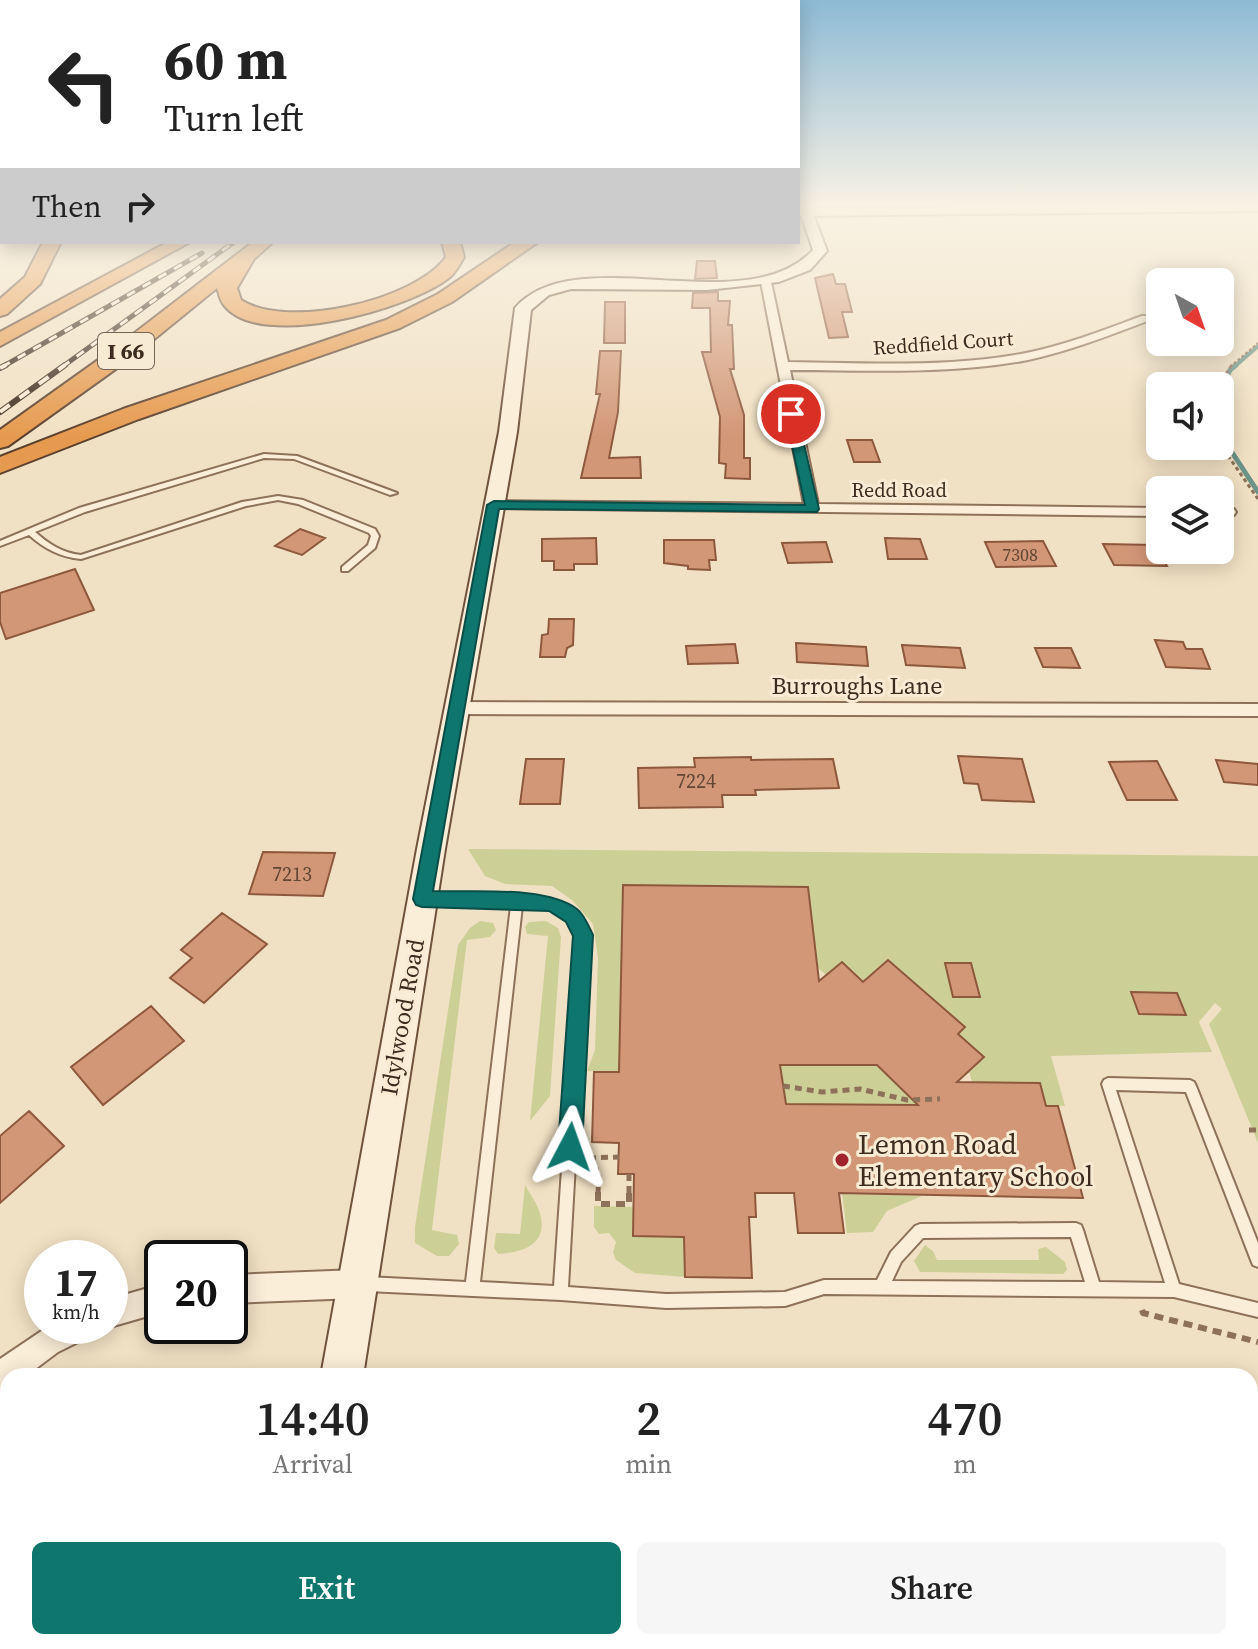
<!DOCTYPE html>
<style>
body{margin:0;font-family:"Source Serif 4",serif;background:#f6f6f6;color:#222;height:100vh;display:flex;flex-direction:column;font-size:30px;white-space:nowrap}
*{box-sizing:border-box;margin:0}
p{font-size:26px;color:#767676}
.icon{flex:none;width:44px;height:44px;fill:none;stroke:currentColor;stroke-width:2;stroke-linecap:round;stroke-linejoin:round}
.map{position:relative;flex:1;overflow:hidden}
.drawer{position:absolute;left:0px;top:1368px;width:1258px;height:282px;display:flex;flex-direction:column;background:#fff;border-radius:24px 24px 0 0;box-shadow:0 4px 20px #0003}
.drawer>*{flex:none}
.guide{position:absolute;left:0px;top:0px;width:800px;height:244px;box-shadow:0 4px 20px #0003;background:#fff;color:#222;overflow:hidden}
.needle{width:52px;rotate:140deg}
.fabs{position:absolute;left:1146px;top:268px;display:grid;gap:16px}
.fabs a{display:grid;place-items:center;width:88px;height:88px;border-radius:12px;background:#fff;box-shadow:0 4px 20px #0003;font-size:40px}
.speed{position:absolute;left:24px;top:1240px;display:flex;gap:16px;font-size:40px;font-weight:700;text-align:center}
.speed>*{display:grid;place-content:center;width:104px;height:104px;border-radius:50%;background:#fff;box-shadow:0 4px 20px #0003;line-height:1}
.speed small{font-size:20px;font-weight:400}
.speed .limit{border:4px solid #111;border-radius:12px;background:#fff;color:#111}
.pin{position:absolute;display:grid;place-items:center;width:68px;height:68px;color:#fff;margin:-34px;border:4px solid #fff;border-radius:50%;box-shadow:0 2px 8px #0007}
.me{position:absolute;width:88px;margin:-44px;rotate:4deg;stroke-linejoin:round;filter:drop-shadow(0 0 6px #0008)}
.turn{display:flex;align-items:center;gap:28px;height:168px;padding:0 32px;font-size:36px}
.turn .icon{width:104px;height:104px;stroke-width:2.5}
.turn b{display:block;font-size:56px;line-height:68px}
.then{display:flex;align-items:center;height:76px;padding:0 32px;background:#0003;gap:16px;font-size:30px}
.eta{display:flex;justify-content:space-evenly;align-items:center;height:136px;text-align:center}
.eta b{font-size:48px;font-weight:600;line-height:56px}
.action{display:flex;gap:16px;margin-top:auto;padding:16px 32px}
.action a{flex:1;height:92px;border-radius:12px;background:#0f766e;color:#fff;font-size:32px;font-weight:600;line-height:92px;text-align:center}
.action a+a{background:#f6f6f6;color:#222}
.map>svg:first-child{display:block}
</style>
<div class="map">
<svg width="1258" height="1649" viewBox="0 0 1258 1649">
<rect width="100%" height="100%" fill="#f1e1c4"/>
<path fill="#cdd096" d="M468 849 1258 856V1143L1209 1024 1222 1009 1215 1003 1199 1022 1212 1052 1051 1056 1065 1106H1046L1039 1083 972 1082 958 1034 965 1027 888 961 863 982 842 963 826 975 817 967 808 888 624 885 619 1072 587 1071 595 1050 598 958 593 924 572 900 552 886 505 884 485 876Z
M480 921 493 923 496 930 490 937 467 940 432 1230 457 1235 459 1244 449 1256H437L415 1243V1227L458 945 470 928Z
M546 921 558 928 561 937 550 1096 530 1121 548 936 527 934 525 927 529 922Z
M781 1065H877L903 1090 941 1105 786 1104Z
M525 1185C530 1194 538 1204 540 1214 549 1245 521 1253 498 1254L494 1248 496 1233 520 1234Z
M842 1193 922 1196 887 1211 873 1232 847 1233Z
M594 1206 634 1207 684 1230 685 1277 635 1273 616 1260 613 1252 616 1242 609 1233 599 1234 594 1227Z
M925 1245 933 1251 937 1260H1039L1038 1249 1046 1247 1065 1262 1067 1270 1063 1274 920 1272 914 1261Z"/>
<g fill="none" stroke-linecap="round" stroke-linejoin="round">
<path stroke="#6c9387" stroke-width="4" d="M1234 367 1258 346"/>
<path stroke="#6c9387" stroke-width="5" d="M1220 393 1230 370 1236 365
M1220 434 1258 492"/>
</g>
<path fill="#d29777" stroke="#8e583d" stroke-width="2" fill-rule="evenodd" d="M697 261H715L717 278 695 279Z
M833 274 836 284H845L852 312H842L848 337 829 338 815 278Z
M718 292V301H730L728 325H732L734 369H730L744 415V458H750V479L725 478 726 464 719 463 720 417 702 352H711L710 308H692L693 293Z
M605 302H625V343H604Z
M600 351H621L618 412 609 458 640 457 641 478H581L600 394H596Z
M847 440H872L880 462H854Z
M300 529 325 538 302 555 275 546Z
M596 538 597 564H574V570H554V561H542V539Z
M885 538 920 539 927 559H888Z
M664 540H714L716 560H709L710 570 688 569V566L664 563Z
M1043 541 1056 566 996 567 985 542Z
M826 542 832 562 788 563 782 543Z
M1103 544 1155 545 1167 566 1114 565Z
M75 569 94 610 6 639 0 622V593Z
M549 619H574L573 645 567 648 565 657H540L542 635 548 634Z
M1155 640 1183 642 1186 649H1202L1210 669 1166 667Z
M796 643 866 647 868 666 797 662Z
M735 644 738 663 688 664 686 646Z
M902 645 960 648 965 668 906 665Z
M1035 648H1071L1080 668 1043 667Z
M958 756 1022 759 1034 802 982 800 978 784 964 783Z
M751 757V760L833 759 839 788 755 790 756 795H722L723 807 639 808 638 768 695 767 694 758Z
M526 759H564L560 804H520Z
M1216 760 1258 764V785L1224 782Z
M1157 761 1177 800H1127L1109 762Z
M263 852 335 853 323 896 249 894Z
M623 885 808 887 819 981 842 962 863 982 888 960 965 1027 958 1034 984 1057 957 1082 1040 1083 1046 1106H1058L1083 1198 839 1193 844 1233H798L794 1193H755L756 1217H749L752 1278 685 1277 684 1237 633 1236 634 1174H618L619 1143 592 1142 594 1072H619ZM780 1065H877L918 1105 786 1104Z
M222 913 267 944 204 1003 170 978 192 958 181 950Z
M945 963H971L980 997H953Z
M1131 992 1177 993 1186 1015 1139 1014Z
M151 1006 184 1041 103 1105 71 1067Z
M29 1111 64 1146 0 1203V1136Z"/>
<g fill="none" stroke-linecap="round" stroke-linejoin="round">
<defs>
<path id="lane" d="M264 454 297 456 397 493 390 495 294 459 264 458 85 512 35 532C49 544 62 553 81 555L242 502 278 496 303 500 375 529 379 536 375 548 348 571H342V567L368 545 371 536 369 533 298 504 278 500 246 506 81 559C60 557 45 549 29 535L0 546V541L79 508Z
M427 895 552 899 577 913 588 935 568 1287 666 1294 785 1292 824 1280H877L891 1252 915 1226 920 1224 1076 1223 1081 1225 1083 1230 1099 1282 1165 1283 1102 1084 1104 1080 1108 1078 1190 1080 1194 1082 1196 1086 1258 1243V1267L1253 1265 1251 1260 1186 1092 1116 1090 1179 1284 1258 1303V1317L1174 1297 824 1294 785 1306 666 1308 561 1300 367 1291 362 1289 360 1284 362 1279 367 1277 466 1282 511 906 427 903 423 902 422 899 423 896ZM522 906C552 907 563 907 578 935L554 1286 480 1282ZM1071 1237 1085 1282 892 1281 901 1262 923 1238Z"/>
<path id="street" d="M766 279 771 282 788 362C867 363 948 368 1026 353 1066 345 1104 330 1142 316H1150V320C1110 335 1070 351 1028 360 950 375 869 370 790 370L818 504 1160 508V516L489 508V502L494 501 804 504 761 282Z
M1220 508 1234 509 1236 512 1234 515 1220 516Z
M456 702 1258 704V716L456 714 447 708Z
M357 1270 367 1274 371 1284 367 1294 357 1298 230 1303V1275Z
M162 1284V1312L110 1327 107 1326H110V1299Z
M49 1326H94L90 1336 58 1352 26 1376H8V1388L0 1392V1359Z"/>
<path id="secondary" d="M798 206H810L827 251 810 270 779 282 707 290 571 289 549 295 531 310 517 432 445 849 363 1376H321L417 849 499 432 515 308C576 238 745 323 813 250Z
M277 1642H325L324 1649H276Z"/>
<path id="primary" d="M1258 206V211L798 216V208Z"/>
<path id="highway" d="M0 214H2V226H0Z
M43 242H61L40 284 7 314 0 316V299L25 277Z
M168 242H190L0 346V332Z
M253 242H273L254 259 237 288 241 300C287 330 415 301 446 257L442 242H460L464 257C460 264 456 272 450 277 413 308 259 352 224 305 220 301 219 293 217 288L131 358 8 446 0 448V430L115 348Z
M515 242H538L452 302 400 328 139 419 0 473V457L123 409 386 320 438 294Z"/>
</defs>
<use href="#lane" stroke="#8d7159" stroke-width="4"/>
<use href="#street" stroke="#8d7159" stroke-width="4"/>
<use href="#secondary" stroke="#6f523c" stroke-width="4"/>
<use href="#primary" stroke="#5b402d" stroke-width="4"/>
<use href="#highway" stroke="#5b402d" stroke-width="4"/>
<path stroke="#8d7159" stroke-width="2" stroke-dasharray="3 2" stroke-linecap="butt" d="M1230 367 1258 343"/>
<path stroke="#8d7159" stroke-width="3" stroke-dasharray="4 3" stroke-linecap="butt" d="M1218 386 1232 365
M1220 444 1258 499"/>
<path stroke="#8d7159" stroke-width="5" stroke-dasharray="7 5" stroke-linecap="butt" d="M783 1086 822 1092 860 1089 907 1100 940 1099
M1249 1130H1258
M589 1158 619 1157
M592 1170H599L598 1194
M629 1174V1194"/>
<path stroke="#8d7159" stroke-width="6" stroke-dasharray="9 6" stroke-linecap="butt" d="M598 1192V1204H629V1192
M1142 1310 1143 1313 1258 1342"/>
<use href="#lane" fill="#fbeed8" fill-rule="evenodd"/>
<use href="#street" fill="#fbeed8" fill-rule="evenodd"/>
<use href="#secondary" fill="#fbeed8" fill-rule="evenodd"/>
<use href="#primary" fill="#f7d499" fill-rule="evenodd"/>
<use href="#highway" fill="#e69a4f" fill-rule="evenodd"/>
<defs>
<path id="rail-far1" d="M2 367 202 253
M62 367 234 242"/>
<path id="rail" d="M0 368 6 365
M0 412 65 365"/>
</defs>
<use href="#rail-far1" stroke="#3c2b1e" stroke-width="5"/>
<use href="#rail" stroke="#3c2b1e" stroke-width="6"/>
<use href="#rail-far1" stroke="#f8ebd4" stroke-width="3" stroke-dasharray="9" stroke-linecap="butt"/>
<use href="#rail" stroke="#f8ebd4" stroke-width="4" stroke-dasharray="12" stroke-linecap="butt"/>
</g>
<linearGradient id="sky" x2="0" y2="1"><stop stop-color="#8dbad5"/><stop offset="0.47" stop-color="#f9f2e4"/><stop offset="1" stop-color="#f9f2e4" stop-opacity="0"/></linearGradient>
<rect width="1258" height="437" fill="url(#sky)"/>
<path fill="#0f766e" stroke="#0a4d48" stroke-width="2" d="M791 411 797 414 819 509 817 512 499 509 433 891C473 893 546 885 577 909 584 914 589 927 593 935L582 1147 578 1155 570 1159 562 1155 558 1147 573 936 566 922 549 911 422 907 416 905 413 899 487 505 494 501 805 505 785 414Z"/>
<circle fill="#a1242c" stroke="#f8ebd4" stroke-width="3" cx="842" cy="1160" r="8"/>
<g text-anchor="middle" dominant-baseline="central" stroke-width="6" stroke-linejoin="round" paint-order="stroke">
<g font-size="18" fill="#624634">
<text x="1020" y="554">7308</text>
</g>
<g font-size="20" fill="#3c2b1e" stroke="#f8ebd4">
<text transform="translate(943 343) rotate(-4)">Reddfield Court</text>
<text x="899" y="490">Redd Road</text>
</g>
<g font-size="20" fill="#624634">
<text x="696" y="781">7224</text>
<text x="292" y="874">7213</text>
</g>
<rect fill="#f8ebd4" stroke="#746555" stroke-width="2" x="98" y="333" width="56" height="36" rx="6"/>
<g font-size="22" font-weight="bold" fill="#3c2b1e">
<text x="126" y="351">I 66</text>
</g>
<g font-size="24" fill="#3c2b1e" stroke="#f8ebd4">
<text x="857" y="685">Burroughs Lane</text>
<text transform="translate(402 1017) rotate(-80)">Idylwood Road</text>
</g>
<g font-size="28" fill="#3c2b1e" stroke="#f8ebd4" text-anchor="start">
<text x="858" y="1144">Lemon Road<tspan x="858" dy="32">Elementary School</tspan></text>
</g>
</g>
</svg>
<div class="fabs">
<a><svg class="needle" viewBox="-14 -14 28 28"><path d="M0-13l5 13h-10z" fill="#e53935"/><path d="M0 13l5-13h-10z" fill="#767676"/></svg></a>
<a><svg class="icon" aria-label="sound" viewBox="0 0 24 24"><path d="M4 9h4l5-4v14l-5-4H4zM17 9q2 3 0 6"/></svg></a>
<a><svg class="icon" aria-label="layers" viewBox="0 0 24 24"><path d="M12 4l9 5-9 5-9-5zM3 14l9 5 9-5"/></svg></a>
</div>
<div class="speed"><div>17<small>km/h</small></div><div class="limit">20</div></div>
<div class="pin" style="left:791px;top:414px;background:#d93025"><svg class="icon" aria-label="arrive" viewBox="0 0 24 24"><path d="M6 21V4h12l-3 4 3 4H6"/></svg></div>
<svg class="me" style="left:570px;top:1147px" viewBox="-20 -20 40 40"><path d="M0-17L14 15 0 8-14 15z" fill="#0f766e" stroke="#fff" stroke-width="4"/></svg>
<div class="guide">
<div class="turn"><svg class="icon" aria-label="left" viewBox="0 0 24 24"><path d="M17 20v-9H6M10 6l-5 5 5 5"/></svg><div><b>60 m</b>Turn left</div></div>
<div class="then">Then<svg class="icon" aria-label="right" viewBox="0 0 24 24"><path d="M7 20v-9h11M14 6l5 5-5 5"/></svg></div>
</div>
<section class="drawer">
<div class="eta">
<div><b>14:40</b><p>Arrival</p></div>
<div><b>2</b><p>min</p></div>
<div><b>470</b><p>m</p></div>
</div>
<div class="action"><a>Exit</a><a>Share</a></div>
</section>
</div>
